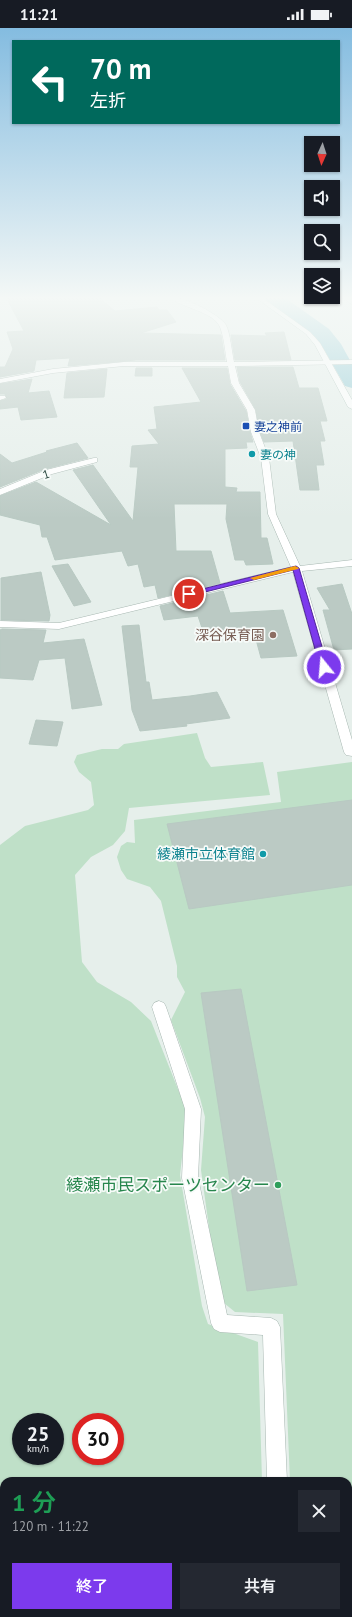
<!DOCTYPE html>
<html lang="ja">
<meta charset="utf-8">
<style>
body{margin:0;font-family:"PT Sans","Noto Sans JP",sans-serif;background:#242831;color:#f1f3f6;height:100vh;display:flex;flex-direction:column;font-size:15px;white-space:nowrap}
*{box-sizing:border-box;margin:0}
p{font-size:13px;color:#9ea1a6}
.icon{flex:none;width:22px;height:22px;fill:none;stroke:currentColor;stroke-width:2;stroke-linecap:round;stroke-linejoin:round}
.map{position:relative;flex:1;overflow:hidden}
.panel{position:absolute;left:0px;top:1449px;width:352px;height:140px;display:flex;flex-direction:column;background:#171b24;border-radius:12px 12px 0 0;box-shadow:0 1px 3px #0004}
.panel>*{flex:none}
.banner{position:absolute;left:12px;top:12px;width:328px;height:84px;border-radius:0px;box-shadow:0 1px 3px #0004;background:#00695c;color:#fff;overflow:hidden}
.needle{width:26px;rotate:183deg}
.buttons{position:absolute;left:304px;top:108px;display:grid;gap:8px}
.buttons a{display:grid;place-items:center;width:36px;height:36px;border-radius:0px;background:#171b24;box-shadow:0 1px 3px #0004;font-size:20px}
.speed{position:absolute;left:12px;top:1385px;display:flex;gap:8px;font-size:20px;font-weight:700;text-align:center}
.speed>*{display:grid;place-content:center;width:52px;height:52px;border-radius:50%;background:#171b24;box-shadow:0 1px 3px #0004;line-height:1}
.speed small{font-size:10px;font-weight:400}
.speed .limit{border:6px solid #d22;background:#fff;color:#111}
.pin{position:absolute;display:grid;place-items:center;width:34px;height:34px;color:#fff;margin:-17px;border:2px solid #fff;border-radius:50%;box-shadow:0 1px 4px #0007}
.me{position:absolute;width:44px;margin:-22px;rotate:343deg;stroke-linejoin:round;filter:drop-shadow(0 0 3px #0008)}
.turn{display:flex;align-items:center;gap:14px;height:84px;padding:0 12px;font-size:18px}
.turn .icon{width:52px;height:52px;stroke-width:2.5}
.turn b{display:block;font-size:28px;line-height:34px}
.round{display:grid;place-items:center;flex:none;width:42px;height:42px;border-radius:0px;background:#242831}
.headline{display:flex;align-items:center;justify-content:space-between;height:68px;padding:0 12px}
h1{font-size:24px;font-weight:600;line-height:30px;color:#1e9e55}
.primary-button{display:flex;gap:8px;margin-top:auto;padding:8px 12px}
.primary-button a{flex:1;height:46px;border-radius:0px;background:#7c3aed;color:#fff;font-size:16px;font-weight:600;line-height:46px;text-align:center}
.primary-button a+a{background:#242831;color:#f1f3f6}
.status{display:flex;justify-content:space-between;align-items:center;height:28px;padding:0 20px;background:#171b24;direction:ltr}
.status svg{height:11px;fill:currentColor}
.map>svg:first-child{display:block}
</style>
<div class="status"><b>11:21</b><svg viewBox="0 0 49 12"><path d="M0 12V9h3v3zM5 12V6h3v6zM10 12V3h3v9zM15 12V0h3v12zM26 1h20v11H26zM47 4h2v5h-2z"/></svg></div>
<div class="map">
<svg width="352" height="1589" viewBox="0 0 352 1589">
<rect width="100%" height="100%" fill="#e6efeb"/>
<path fill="#bfe0c8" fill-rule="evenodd" d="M197 705 205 730 211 739 263 734 270 767 129 780 125 803 113 817 91 829 75 847 82 934 97 954 131 974 151 993 187 1084 180 1147 202 1278 208 1296 258 1314 262 1453H4V1585H265V1589H0V817L25 798 88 782 94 777 91 754 79 744 74 734 77 727 102 721H118L124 716ZM21 1394H55V1428H21ZM81 1394H115V1428H81Z
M352 734V1578H348V1453H290L283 1286 235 1284 219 1271 201 1142 205 1089 200 1070 171 992 185 964 177 949V938L161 873 150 859 127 851 121 842 117 829 121 818 127 814 135 815 134 792 281 774 277 744Z"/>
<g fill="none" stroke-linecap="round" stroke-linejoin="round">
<path fill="#8ec9d4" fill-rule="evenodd" d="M264 269H284L329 301 341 316 352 336V360L345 358 322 318 315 309 267 273Z"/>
</g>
<path fill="#bbcac4" stroke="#b8c9c2" d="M6 269H98L115 283 157 279 159 282H167L176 294 141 305 221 307 225 332H136L68 338 70 330 36 332 34 343 0 349V339H5L13 321 7 304 24 303Z
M284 304 291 332H235L231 307 267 308 265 305Z
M237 339H293L299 360H318L327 393H320L325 413H320L324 437H316L319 462H300L293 413 264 414 260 404 256 382 240 354Z
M136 340H152V348H135Z
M182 340H227L230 356 246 383 250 404 253 414H246L247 420 225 421V459L237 460 236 464H260L261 510H267L273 536 246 537 244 532H235L226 491 227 476H174L176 523H211L220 555 158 570 155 557 144 559 138 536 128 538 122 523 55 532 47 509H42L40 497 0 487V468L36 454 111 497 73 442 93 437 133 493 138 439H130L132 418 159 416 148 402 157 401 154 379 201 374Z
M107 341 104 369 64 370 67 345Z
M32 351 28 365 49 363 57 389 21 392 18 379 0 381V373L7 371 5 366H0V356Z
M77 415 88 430 45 441 0 459V426L12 435 47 424 46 423Z
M68 536 91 574 74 578 52 538Z
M41 544 50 587 49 593 1 592V550Z
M342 556 352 586V621L334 622 323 582H330L317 560Z
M223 563 230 585 283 582 297 628 261 630 254 604 205 609 198 588 164 592 160 578Z
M139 597 146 654H149L152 672 190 668 217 664 230 690 186 696 187 698 140 703 132 682 122 598Z
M2 601 46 602 43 615 84 611 102 677 72 681 65 630 39 632 33 652 0 650V602Z
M36 692 63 694 57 718 29 716Z
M352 772V857L189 881 167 796Z
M241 961 297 1257 247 1263 201 965Z"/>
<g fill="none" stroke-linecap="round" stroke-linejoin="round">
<defs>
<path id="street" d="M169 269C181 267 219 286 226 297 230 305 232 324 234 334L352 332V336L235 338 239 355 255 382 259 404 269 430 276 486 300 538 352 532V538L302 543 352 712V728L346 727 344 724 293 544 59 601 0 599V593L59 595 291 539 268 486 261 430 251 404 247 382 231 355 228 338H124L53 345 0 355V351L53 341 124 334H227C225 323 224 309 220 299 213 283 181 280 169 269Z
M341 269H348L352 271V276Z
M0 368H5L6 370 0 372Z
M94 430H97V434L52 446 0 467V461L46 442Z
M159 973 164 975 166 979 201 1081 198 1150 227 1287 271 1290 277 1293 280 1299 287 1453H267L263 1307 220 1304 214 1301 211 1295 182 1150 185 1081 152 979 154 975Z
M273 1585H293V1589H273Z"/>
<path id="secondary" d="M255 269H261L310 304 320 315 352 372V381L348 379 315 317 306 306Z"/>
</defs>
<use href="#street" stroke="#a8b8b2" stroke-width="1"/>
<use href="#secondary" stroke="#a4bbb3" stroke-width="1"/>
<use href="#street" fill="#fff" fill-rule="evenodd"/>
<use href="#secondary" fill="#fff" fill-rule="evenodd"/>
</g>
<linearGradient id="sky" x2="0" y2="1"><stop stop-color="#84bce0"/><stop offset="0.55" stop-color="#f4f8f6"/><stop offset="1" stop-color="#f4f8f6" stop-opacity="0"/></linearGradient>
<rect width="352" height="491" fill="url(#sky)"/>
<path fill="#7c3aed" stroke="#51269a" d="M296 538 299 540 328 639 327 640 324 641 320 639 293 542 189 568 185 566 186 565Z"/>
<path fill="#f59e0b" d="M295 538 299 540 298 541 254 552 250 550Z"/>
<rect fill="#1a4fb4" stroke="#f7fbf9" stroke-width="1.5" x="242" y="394" width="8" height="8" rx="2"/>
<g fill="#0f9aa8" stroke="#f7fbf9" stroke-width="1.5">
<circle cx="252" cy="426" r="4"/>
<circle cx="263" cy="826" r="4"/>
</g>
<circle fill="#8d6e63" stroke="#f7fbf9" stroke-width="1.5" cx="273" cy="607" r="4"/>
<circle fill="#2e9e5b" stroke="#f7fbf9" stroke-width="1.5" cx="278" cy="1157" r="4"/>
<g text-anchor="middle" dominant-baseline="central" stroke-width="3.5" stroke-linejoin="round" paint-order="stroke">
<g font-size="12" fill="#164399" stroke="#f7fbf9" text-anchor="start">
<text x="254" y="398">妻之神前</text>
</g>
<g font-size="12" fill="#0d838f" stroke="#f7fbf9" text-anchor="start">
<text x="260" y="426">妻の神</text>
</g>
<g font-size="12" fill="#24423a" stroke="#f7fbf9">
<text transform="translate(46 446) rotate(-18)">1</text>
</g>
<g font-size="14" fill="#785e54" stroke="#f7fbf9" text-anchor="end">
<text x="265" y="607">深谷保育園</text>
</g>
<g font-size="14" fill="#0d838f" stroke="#f7fbf9" text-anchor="end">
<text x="255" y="826">綾瀬市立体育館</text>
</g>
<g font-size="17" fill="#27864d" stroke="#f7fbf9" text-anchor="end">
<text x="270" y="1157">綾瀬市民スポーツセンター</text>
</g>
</g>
</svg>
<div class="buttons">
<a><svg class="needle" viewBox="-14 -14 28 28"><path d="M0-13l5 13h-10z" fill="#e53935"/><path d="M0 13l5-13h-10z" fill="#9ea1a6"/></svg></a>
<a><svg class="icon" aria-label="sound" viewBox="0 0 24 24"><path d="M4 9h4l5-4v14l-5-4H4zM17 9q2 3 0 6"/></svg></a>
<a><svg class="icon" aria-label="search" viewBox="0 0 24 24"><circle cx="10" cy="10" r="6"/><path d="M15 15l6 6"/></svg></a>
<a><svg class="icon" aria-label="layers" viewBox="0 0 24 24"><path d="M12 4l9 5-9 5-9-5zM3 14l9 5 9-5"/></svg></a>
</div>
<div class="speed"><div>25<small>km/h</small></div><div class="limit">30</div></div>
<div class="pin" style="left:189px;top:566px;background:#d93025"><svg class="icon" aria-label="arrive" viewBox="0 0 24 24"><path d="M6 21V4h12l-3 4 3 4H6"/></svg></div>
<svg class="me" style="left:324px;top:639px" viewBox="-20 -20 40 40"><circle r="17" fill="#7c3aed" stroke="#fff" stroke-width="3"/><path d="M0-11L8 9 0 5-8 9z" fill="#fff"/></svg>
<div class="banner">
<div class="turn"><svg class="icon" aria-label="left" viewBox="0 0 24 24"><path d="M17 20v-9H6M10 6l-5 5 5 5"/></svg><div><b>70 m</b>左折</div></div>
</div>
<section class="panel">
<div class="headline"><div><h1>1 分</h1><p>120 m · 11:22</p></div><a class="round"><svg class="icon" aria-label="close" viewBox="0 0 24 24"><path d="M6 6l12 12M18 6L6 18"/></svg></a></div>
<div class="primary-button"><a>終了</a><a>共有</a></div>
</section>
</div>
